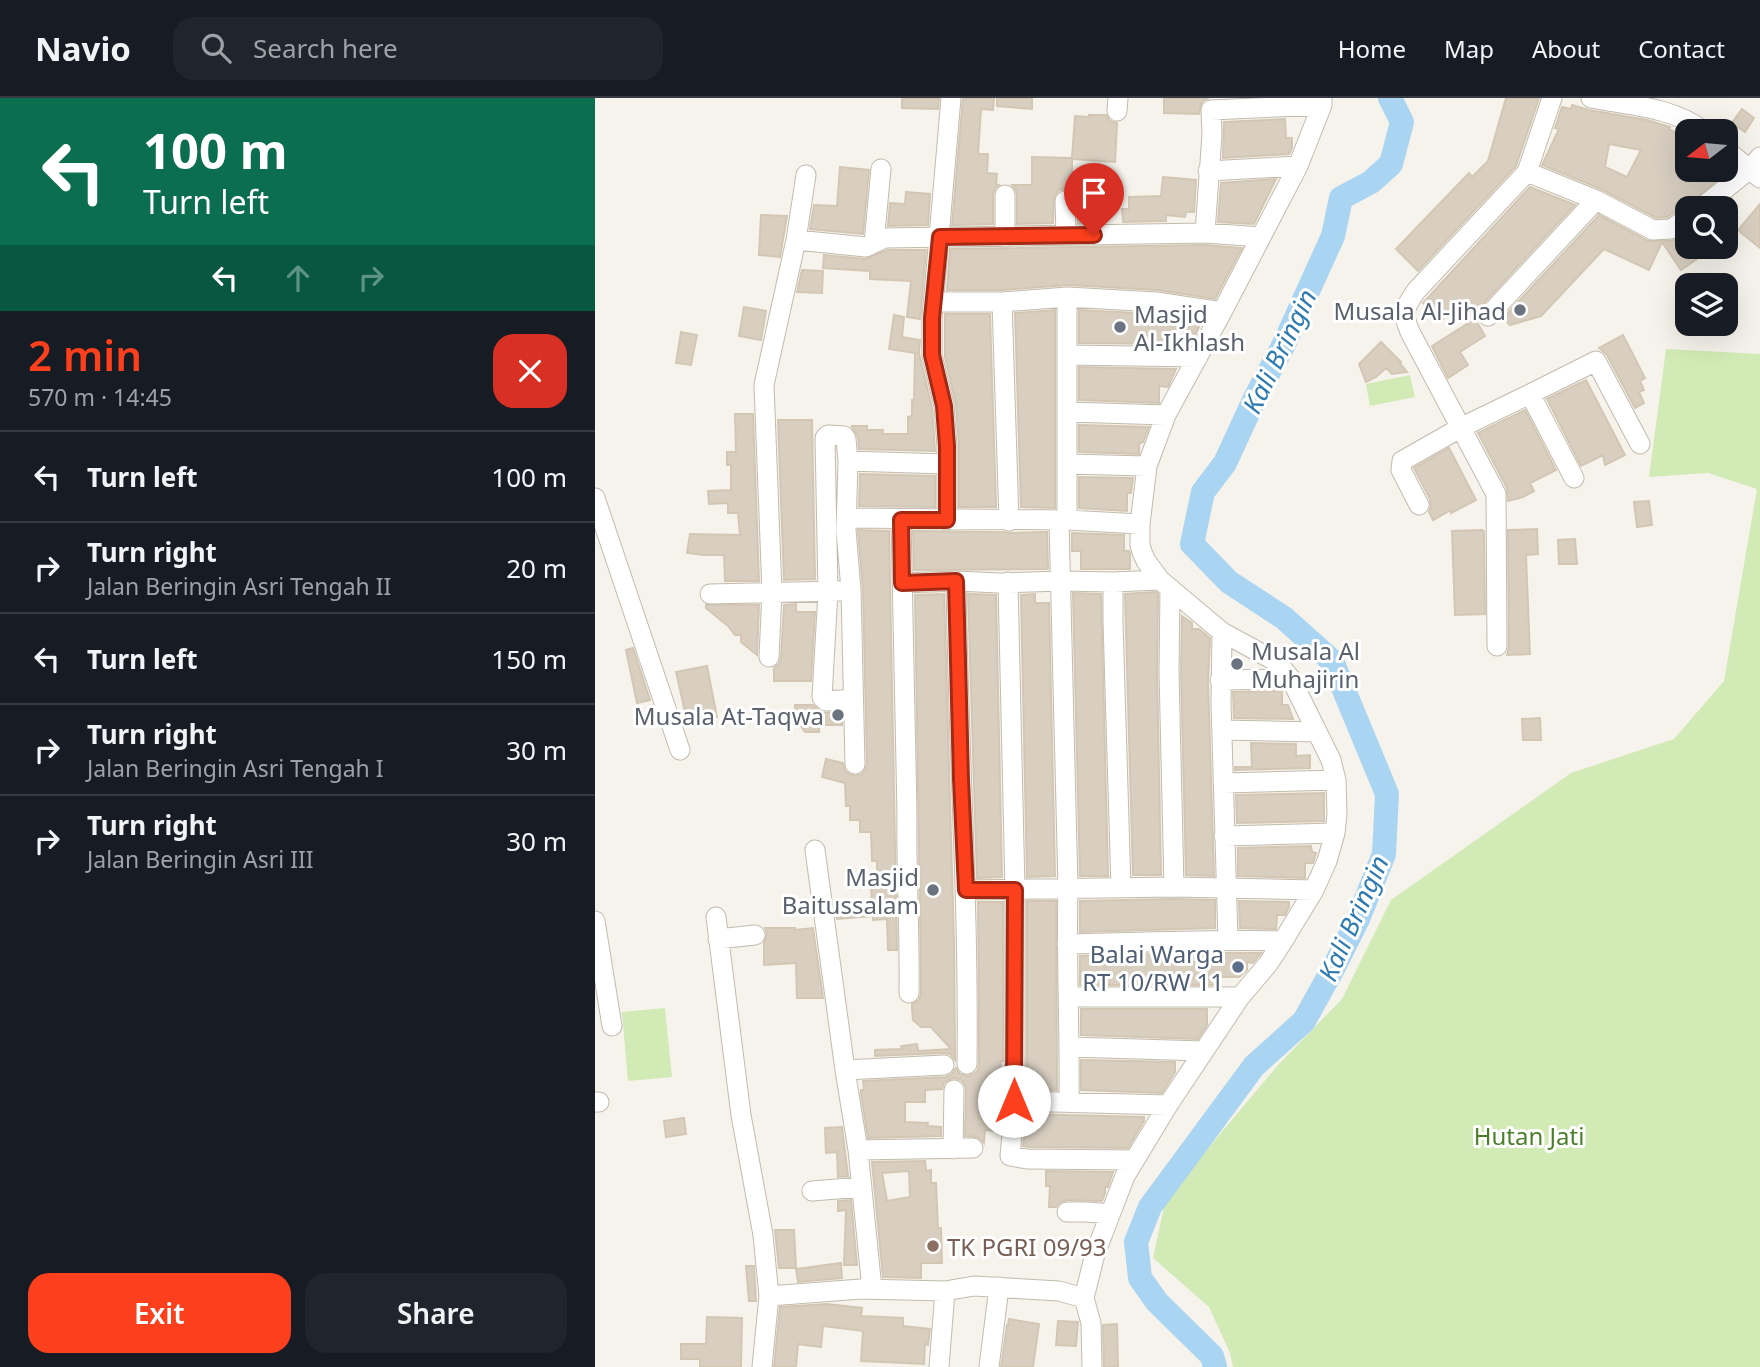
<!DOCTYPE html>
<meta charset="utf-8">
<style>
body{margin:0;font-family:"Noto Sans",sans-serif;background:#20242c;color:#f1f3f6;height:100vh;display:flex;flex-direction:column;font-size:26px;white-space:nowrap}
*{box-sizing:border-box;margin:0}
p{font-size:23px;color:#9ea1a6}
.icon{flex:none;width:38px;height:38px;fill:none;stroke:currentColor;stroke-width:2;stroke-linecap:round;stroke-linejoin:round}
.map{position:relative;flex:1;overflow:hidden}
.panel{display:flex;flex-direction:column;background:#171b24;width:595px}
.panel>*{flex:none}
.hud{background:#0b6e4f;color:#fff;overflow:hidden}
.needle{width:46px;rotate:254deg}
.tools{position:absolute;left:1080px;top:21px;display:grid;gap:14px}
.tools a{display:grid;place-items:center;width:63px;height:63px;border-radius:14px;background:#171b24;box-shadow:0 7px 28px #0002;font-size:35px}
.pin{position:absolute;display:grid;place-items:center;width:60px;height:60px;color:#fff;margin:-72px -30px;border-radius:50% 50% 50% 0;rotate:-45deg;box-shadow:0 0 7px #0007}
.pin .icon{rotate:45deg}
.me{position:absolute;width:77px;margin:-38px;rotate:0deg;stroke-linejoin:round;filter:drop-shadow(0 0 5px #0008)}
.turn{display:flex;align-items:center;gap:24px;height:147px;padding:0 28px;font-size:32px}
.turn .icon{width:91px;height:91px;stroke-width:2.5}
.turn b{display:block;font-size:49px;line-height:60px}
.lanes{display:flex;align-items:center;height:66px;padding:0 28px;background:#0003;justify-content:center;gap:35px;direction:ltr}
.lanes .off{opacity:.35}
.round{display:grid;place-items:center;flex:none;width:74px;height:74px;border-radius:21px;background:#20242c}
.summary{display:flex;align-items:center;justify-content:space-between;height:119px;padding:0 28px}
h1{font-size:42px;font-weight:600;line-height:52px;color:#fc3f1d}
.primary-button{display:flex;gap:14px;margin-top:auto;padding:14px 28px}
.primary-button a{flex:1;height:80px;border-radius:21px;background:#fc3f1d;color:#fff;font-size:28px;font-weight:600;line-height:80px;text-align:center}
.primary-button a+a{background:#20242c;color:#f1f3f6}
ul{padding:0;list-style:none}
li{display:flex;align-items:center;gap:21px;height:91px;padding:0 28px;border-top:2px solid #363941}
li div{flex:1}
li b{display:block;font-size:26px}
li em{font-style:normal}
header{display:flex;align-items:center;gap:42px;box-sizing:border-box;height:98px;padding:0 35px;background:#171b24;border-bottom:2px solid #363941}
header strong{font-size:33px}
nav{display:flex;gap:38px;margin-inline-start:auto;font-size:24px}
.search{width:490px;height:63px;background:#20242c;display:flex;align-items:center;gap:18px;box-sizing:border-box;padding:0 24px;border-radius:21px;color:#9ea1a6;font-size:26px}
main{display:flex;flex:1;min-height:0}
.map>svg:first-child{display:block}
</style>
<header>
<strong>Navio</strong>
<div class="search"><svg class="icon" aria-label="search" viewBox="0 0 24 24"><circle cx="10" cy="10" r="6"/><path d="M15 15l6 6"/></svg>Search here</div>
<nav><a>Home</a><a>Map</a><a>About</a><a>Contact</a></nav>
</header>
<main>
<section class="panel">
<div class="hud">
<div class="turn"><svg class="icon" aria-label="left" viewBox="0 0 24 24"><path d="M17 20v-9H6M10 6l-5 5 5 5"/></svg><div><b>100 m</b>Turn left</div></div>
<div class="lanes"><svg class="icon" aria-label="left" viewBox="0 0 24 24"><path d="M17 20v-9H6M10 6l-5 5 5 5"/></svg><svg class="icon off" aria-label="ahead" viewBox="0 0 24 24"><path d="M12 20V5M6 11l6-6 6 6"/></svg><svg class="icon off" aria-label="right" viewBox="0 0 24 24"><path d="M7 20v-9h11M14 6l5 5-5 5"/></svg></div>
</div>
<div class="summary"><div><h1>2 min</h1><p>570 m · 14:45</p></div><a class="round" style="background:#d93025;color:#fff"><svg class="icon" aria-label="close" viewBox="0 0 24 24"><path d="M6 6l12 12M18 6L6 18"/></svg></a></div>
<ul>
<li><svg class="icon" aria-label="left" viewBox="0 0 24 24"><path d="M17 20v-9H6M10 6l-5 5 5 5"/></svg><div><b>Turn left</b></div><em>100 m</em></li>
<li><svg class="icon" aria-label="right" viewBox="0 0 24 24"><path d="M7 20v-9h11M14 6l5 5-5 5"/></svg><div><b>Turn right</b><p>Jalan Beringin Asri Tengah II</p></div><em>20 m</em></li>
<li><svg class="icon" aria-label="left" viewBox="0 0 24 24"><path d="M17 20v-9H6M10 6l-5 5 5 5"/></svg><div><b>Turn left</b></div><em>150 m</em></li>
<li><svg class="icon" aria-label="right" viewBox="0 0 24 24"><path d="M7 20v-9h11M14 6l5 5-5 5"/></svg><div><b>Turn right</b><p>Jalan Beringin Asri Tengah I</p></div><em>30 m</em></li>
<li><svg class="icon" aria-label="right" viewBox="0 0 24 24"><path d="M7 20v-9h11M14 6l5 5-5 5"/></svg><div><b>Turn right</b><p>Jalan Beringin Asri III</p></div><em>30 m</em></li>
</ul>
<div class="primary-button"><a>Exit</a><a>Share</a></div>
</section>
<div class="map">
<svg width="1165" height="1269" viewBox="0 0 1165 1269">
<rect width="100%" height="100%" fill="#f6f3ec"/>
<path fill="#d2eab5" d="M1071 251 1165 256V1269H638L635 1255 614 1209 558 1160 571 1100 684 966 747 901 796 802 976 675 1079 641 1129 583 1162 391 1113 375 1054 379Z
M815 277 820 299 775 308 771 286Z
M70 910 77 979 33 983 27 914Z"/>
<g fill="none" stroke-linecap="round" stroke-linejoin="round">
<path stroke="#a9d4f2" stroke-width="24" d="M620 1269 617 1258 562 1204 545 1180 541 1144 555 1109 659 968 709 923 740 867 763 821 789 756 792 696 737 563 689 520 634 484 597 446 608 394 630 365 660 300 689 246 738 138 746 100 776 84 796 66 807 24 795 0"/>
</g>
<path fill="#d8cfc1" stroke="#d3c7b4" stroke-width="2" fill-rule="evenodd" d="M307 0H344L343 11 307 10Z
M368 0H399L398 12 386 11 383 56H393L392 75 402 76 401 86 404 87 400 90 398 96V126L357 127Z
M402 0H437V11L402 8Z
M569 0H614L609 2 606 6 604 16 569 15Z
M911 0H944L921 68 823 173 801 151 874 75 877 79 893 63Z
M977 7 994 12 1052 22 1075 29 1074 31 1092 41V72H1119L1128 77 1095 105 1092 103V108L1085 110 1072 119 1061 120 1006 91 947 67 964 31 960 30 967 9 976 11ZM1014 46 1046 52 1032 79 1010 69Z
M1147 11 1159 20 1150 34 1137 25Z
M494 17H511L515 23 522 25 520 64 477 61V89H497L496 125H483L481 97 476 93 470 91 464 92 459 98 458 125 422 126V97L421 92 417 87H437V59L477 60 480 18 494 19Z
M690 21 691 40H697V50L694 56 628 60 629 24Z
M245 69 274 72 268 136 215 131 219 107 242 108Z
M568 79 601 82 599 114H591L590 119 571 117V123L528 124 527 111H534V99L566 98Z
M681 81 659 126 623 124 626 85Z
M935 89 980 107 884 210 880 221 863 205 846 223 828 205Z
M311 94 335 96 333 127 293 128 295 105 310 106Z
M1165 106V150L1143 132Z
M166 117 192 118 185 159 164 157Z
M1004 117 1053 143H1077L1092 135V149H1119L1086 172 1067 144 1054 172 1009 151 946 218 915 227 908 220Z
M610 147 647 150 620 201 562 192 473 187 407 192H352L355 151Z
M293 152H331L325 221 312 219 316 183 275 181V173L228 170 229 157 270 161Z
M207 172 228 173 227 195 202 194Z
M149 209 171 213 166 242 144 238Z
M460 212V410L426 409 420 215Z
M484 212 560 216 606 223 601 236 582 232 581 246 484 245Z
M350 216H395L401 409H364V347L361 307 350 259Z
M299 217 309 219 307 239 325 242 324 255 337 310 340 353 264 351 263 339 257 329V328H272V332H288L287 336H313V319L317 318V302H319L320 255 294 251Z
M880 221 890 238 865 254 873 267 853 280 837 248Z
M86 234 102 237 96 267 81 265Z
M1028 237 1050 280 1045 283 1049 292 1044 294 1049 305 1040 310 1012 257 1004 250Z
M786 244 806 264 805 265 812 274 797 276 791 270 781 279 771 284 764 266Z
M484 269 581 271 573 289 564 288V305L484 302Z
M991 282 1030 357 1010 367 1008 357 986 368 952 301Z
M930 312 961 372 935 385 939 393 928 399 913 403 912 390 883 335Z
M140 316H158L164 483H130L129 457H109L92 455 95 436 145 437 143 415H133V405L114 406 113 393 136 392V367H132V354H141Z
M183 322H217L220 481 189 482Z
M484 327 554 329 548 344 544 346V356L484 354Z
M854 350 881 402 856 415V412L838 422 834 414 836 408 835 401 819 370Z
M265 376 340 378V409L264 408Z
M484 379 538 380 536 395H532V413L484 410Z
M1054 403 1057 427 1042 429 1039 404Z
M942 431 943 456 931 457 935 556 912 557 914 548 913 432Z
M263 432 294 433 302 852H293L292 821 278 822V818L242 821 240 810 277 807 276 785H282V763H277L276 734H265V722H255V708H251L250 685 227 679 231 661 248 665 250 673 254 676 260 678 267 676 270 672 272 666 268 492Z
M887 432 889 433 890 516 860 517 857 433Z
M318 433 408 434 414 435 452 434 453 471 319 472Z
M477 435 529 437V453H534L535 455V471H486V453H477Z
M980 441 982 466H964L963 442Z
M561 494 563 496 562 574 566 777H538L530 496Z
M478 495 506 496 513 778H485Z
M349 496 359 845 360 962 355 956 348 955 280 958V952L307 951 306 948 322 946 323 953 356 951 336 929H326L318 922 317 910V906L324 902 326 896V873L320 497Z
M373 496 401 497 407 779 382 780Z
M440 496V505H454L460 778 432 779 426 497Z
M201 506V514H220L216 583H179V570L184 566 186 560 189 507Z
M111 507H164L162 557 146 544V537H140L133 528 111 510Z
M587 518 597 525V531H604L615 540 613 583 619 778 591 777 586 574Z
M38 550 55 602 42 605 31 552Z
M112 568 122 619 93 627 81 574Z
M687 593V607H693L698 621 639 620 638 594Z
M200 607H218L227 615 247 614V627H224V634H210L200 620Z
M945 620 946 642H928L927 621Z
M656 645 701 646V658L715 657V670L640 672V669H657Z
M729 695V723L642 725 641 697Z
M716 748 717 754 721 755 718 765H710V780L643 778V750Z
M579 801 620 802V830L485 834V803Z
M432 803H461L462 992 432 991Z
M644 803 694 804V809L690 817H682L681 831 645 830Z
M383 804H408V963H406L404 984H394L393 1012 402 1013 400 1033 390 1032 389 1045 383 1039 370 1038 371 992 370 987 366 982 359 980 353 982 349 985 347 991 330 992V1004H310V1024L333 1025 332 1028 346 1029V1038L273 1040 266 996V992H269L268 983 350 979 356 977 361 970 365 976 373 978 379 976 383 972 384 966V905Z
M170 830H200V832L218 830 228 900H202L201 865 169 867V845L172 836Z
M607 855H666L658 865 652 864V872L644 879H624V887H485V858Z
M486 911H612V927L603 941 486 937Z
M486 962 580 964V974L567 995 486 992Z
M432 1016 549 1019V1023L533 1050 433 1049 428 1048 430 1032H432Z
M89 1020 91 1036 71 1039 69 1023Z
M247 1029 253 1078 243 1079 242 1054 231 1055 230 1030Z
M330 1063 331 1073 336 1072V1085H341L343 1130H346L347 1165H326V1180L288 1179 277 1064ZM314 1073 315 1099 292 1103 287 1075Z
M451 1073 518 1074 513 1089H510V1095L507 1103 472 1102 465 1104 461 1109H454L455 1088H451Z
M256 1102 262 1167H249L251 1112 243 1113V1103Z
M180 1132H199L201 1170H184Z
M246 1165 247 1180 203 1184 201 1171Z
M151 1168H159L161 1203H154Z
M232 1206 267 1210 266 1218 308 1220V1228L335 1231 333 1247 330 1246 329 1266 266 1263 268 1233 228 1228 226 1249 203 1246 201 1269H179L185 1209Z
M112 1219 147 1220 146 1269H105V1261H86V1246H111Z
M414 1221 444 1226 438 1269H406L412 1227H413Z
M463 1223 483 1224 481 1248 461 1247Z
M522 1226 523 1269H509L508 1227Z"/>
<g fill="none" stroke-linecap="round" stroke-linejoin="round">
<defs>
<path id="minor" d="M996 0C1032 7 1079 9 1108 33
M522 13 523 0
M1130 51 1165 80
M613 73 703 68
M932 74 1001 102 1058 132 1076 131 1092 120
M470 103 471 137
M1106 110 1155 71 1165 59
M610 135 617 36 616 12 727 7
M410 139V97
M201 142 211 77
M279 145 286 71
M472 199V422
M339 204H407L472 199 561 204 627 214
M407 204 414 423
M893 218 1001 102
M473 257 603 259
M935 296 979 380
M473 314 571 317
M253 363 251 432 256 492 260 666
M472 366 552 368
M0 400 85 652
M824 407 806 372 807 363 865 330 935 296 1001 263 1045 346
M251 420 472 422 545 426
M306 422 312 716C311 776 315 835 314 895
M352 422V348L349 308 337 257V220L356 0
M464 423 473 790C471 861 475 932 474 1004
M361 483C363 644 374 805 372 966
M413 484 420 792V1003L415 1058 432 1061 539 1062
M518 484V524L526 790
M307 485 361 483 404 485 466 483 518 484 565 482
M575 490 574 574 579 789
M115 496 244 493
M627 534 626 605 633 842
M902 548 901 396 815 234C807 215 809 210 821 193L932 74 957 0
M174 559 177 494 169 287 201 142 271 149 290 140 610 135 666 139
M625 582 696 581
M258 601 231 603 227 599 233 494 230 340 233 337 249 338 251 341 253 363 351 366
M627 632 721 634
M628 685 741 682
M629 738 740 735
M220 752 250 972 263 1052 277 1191
M371 792 579 789 719 792
M121 819 146 1017 168 1137 174 1198 167 1269
M0 823 17 928
M123 841 160 837
M472 846C544 845 616 841 688 843
M474 899H645
M475 949 609 953
M250 972 349 967
M420 1003 573 1007
M0 1004H4
M358 1051 359 992
M263 1052 378 1050
M217 1093 267 1089
M472 1114H492L515 1116
M174 1198 266 1191 350 1193 379 1188 464 1193 489 1200
M344 1269 350 1193
M394 1269 404 1189
M497 1269 496 1225 489 1200 500 1156 530 1078 573 1007 645 899 673 866 688 843 719 792 732 763 740 735 742 716 741 682 736 662 696 581 682 564 627 534 565 482 551 463 547 454 545 447V426L552 368 571 317 627 214 703 68 727 7V0"/>
</defs>
<use href="#minor" stroke="#c2bbae" stroke-width="21"/>
<use href="#minor" stroke="#fff" stroke-width="19"/>
</g>
<g fill="none" stroke-linecap="round" stroke-linejoin="round">
<defs>
<path id="route" d="M419 1003 420 792H371L366 681 361 483 307 485 306 422H352V348L349 308 337 257V220L345 139 499 137"/>
</defs>
<use href="#route" stroke="#a42913" stroke-width="18"/>
<use href="#route" stroke="#fc3f1d" stroke-width="12"/>
</g>
<g fill="#6b7280" stroke="#fff" stroke-width="2.5">
<circle cx="925" cy="212" r="7"/>
<circle cx="525" cy="229" r="7"/>
<circle cx="642" cy="566" r="7"/>
<circle cx="243" cy="617" r="7"/>
<circle cx="338" cy="792" r="7"/>
</g>
<circle fill="#5c6f8a" stroke="#fff" stroke-width="2.5" cx="643" cy="869" r="7"/>
<circle fill="#8d6e63" stroke="#fff" stroke-width="2.5" cx="338" cy="1148" r="7"/>
<g text-anchor="middle" dominant-baseline="central" stroke-width="6" stroke-linejoin="round" paint-order="stroke">
<g font-size="24" fill="#5b616d" stroke="#fff" text-anchor="end">
<text x="911" y="212">Musala Al-Jihad</text>
<text x="539" y="215" text-anchor="start">Masjid<tspan x="539" dy="28">Al-Ikhlash</tspan></text>
<text x="656" y="552" text-anchor="start">Musala Al<tspan x="656" dy="28">Muhajirin</tspan></text>
<text x="229" y="617">Musala At-Taqwa</text>
<text x="324" y="778">Masjid<tspan x="324" dy="28">Baitussalam</tspan></text>
</g>
<g font-size="24" fill="#4e5e75" stroke="#fff" text-anchor="end">
<text x="629" y="855">Balai Warga<tspan x="629" dy="28">RT 10/RW 11</tspan></text>
</g>
<g font-size="24" fill="#4a7f2a" stroke="#fff">
<text x="934" y="1037">Hutan Jati</text>
</g>
<g font-size="24" fill="#785e54" stroke="#fff" text-anchor="start">
<text x="352" y="1148">TK PGRI 09/93</text>
</g>
<g font-size="26" font-style="italic" fill="#2e7ab2" stroke="#fff">
<text transform="translate(684 253) rotate(-64)">Kali Bringin</text>
<text transform="translate(758 820) rotate(-66)">Kali Bringin</text>
</g>
</g>
</svg>
<div class="tools">
<a><svg class="needle" viewBox="-14 -14 28 28"><path d="M0-13l5 13h-10z" fill="#e53935"/><path d="M0 13l5-13h-10z" fill="#9ea1a6"/></svg></a>
<a><svg class="icon" aria-label="search" viewBox="0 0 24 24"><circle cx="10" cy="10" r="6"/><path d="M15 15l6 6"/></svg></a>
<a><svg class="icon" aria-label="layers" viewBox="0 0 24 24"><path d="M12 4l9 5-9 5-9-5zM3 14l9 5 9-5"/></svg></a>
</div>
<div class="pin" style="left:499px;top:137px;background:#d93025"><svg class="icon" aria-label="arrive" viewBox="0 0 24 24"><path d="M6 21V4h12l-3 4 3 4H6"/></svg></div>
<svg class="me" style="left:419px;top:1003px" viewBox="-20 -20 40 40"><circle r="19" fill="#fff"/><path d="M0-13L10 11 0 6-10 11z" fill="#fc3f1d"/></svg>
</div>
</main>
